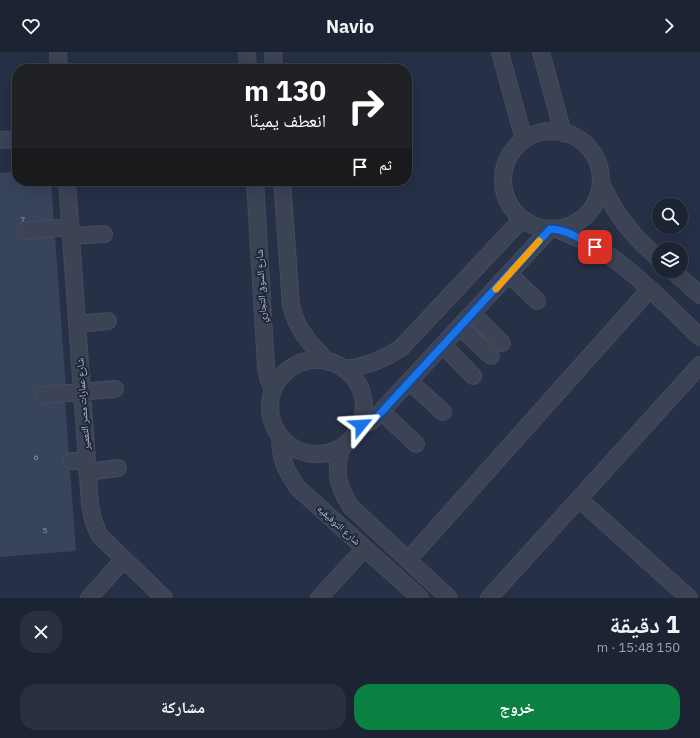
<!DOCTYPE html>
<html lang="ar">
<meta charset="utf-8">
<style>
body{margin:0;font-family:"IBM Plex Sans","Noto Naskh Arabic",sans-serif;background:#293040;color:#f1f3f6;direction:rtl;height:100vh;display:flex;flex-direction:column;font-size:15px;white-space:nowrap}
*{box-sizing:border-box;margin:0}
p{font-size:13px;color:#a0a4ac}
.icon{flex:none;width:22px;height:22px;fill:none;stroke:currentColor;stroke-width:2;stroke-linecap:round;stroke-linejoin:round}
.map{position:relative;height:546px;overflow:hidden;direction:ltr}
.drawer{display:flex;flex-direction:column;background:#1c2434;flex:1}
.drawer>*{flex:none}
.hud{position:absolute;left:12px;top:12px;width:400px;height:122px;border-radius:16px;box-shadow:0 4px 16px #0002,0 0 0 1px #3a414f;direction:rtl;background:#202124;color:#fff;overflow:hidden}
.fabs{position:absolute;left:652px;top:146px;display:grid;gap:8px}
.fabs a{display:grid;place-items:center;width:36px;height:36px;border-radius:50%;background:#1c2434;box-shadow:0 4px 16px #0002,0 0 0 1px #3a414f;font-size:20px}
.pin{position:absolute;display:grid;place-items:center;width:34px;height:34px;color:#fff;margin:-17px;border-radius:8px;box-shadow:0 2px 6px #0006}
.me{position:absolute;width:44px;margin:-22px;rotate:63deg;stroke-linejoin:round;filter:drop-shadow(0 0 3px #0008)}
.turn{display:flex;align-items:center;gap:14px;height:84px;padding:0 20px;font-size:18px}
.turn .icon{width:52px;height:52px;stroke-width:2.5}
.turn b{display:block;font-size:28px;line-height:34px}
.then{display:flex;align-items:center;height:38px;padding:0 20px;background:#0003;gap:8px;font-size:15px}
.round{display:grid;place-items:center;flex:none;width:42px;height:42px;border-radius:16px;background:#293040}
.headline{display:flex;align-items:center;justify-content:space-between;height:68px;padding:0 20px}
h1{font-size:24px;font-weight:800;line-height:30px}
.primary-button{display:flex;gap:8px;margin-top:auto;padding:8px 20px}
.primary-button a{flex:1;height:46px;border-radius:16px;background:#0b8043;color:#fff;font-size:16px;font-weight:800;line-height:46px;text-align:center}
.primary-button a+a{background:#293040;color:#f1f3f6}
header{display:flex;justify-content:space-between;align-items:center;height:52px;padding:0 20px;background:#1c2434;font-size:18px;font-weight:800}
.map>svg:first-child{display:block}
</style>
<header><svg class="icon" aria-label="forward" viewBox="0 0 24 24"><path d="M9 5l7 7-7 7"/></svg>Navio<svg class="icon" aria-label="heart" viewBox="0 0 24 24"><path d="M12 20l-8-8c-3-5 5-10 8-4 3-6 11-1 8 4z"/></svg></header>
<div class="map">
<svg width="700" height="546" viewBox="0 0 700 546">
<rect width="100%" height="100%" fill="#263046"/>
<path fill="#38445c" d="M17 119V129H51L66 337 39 339 40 351 65 349 76 499 0 505V121Z"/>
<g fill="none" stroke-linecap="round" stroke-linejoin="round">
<defs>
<path id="minor" d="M58 0 59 17
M247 0 248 17
M273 0 274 17
M500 0 524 88
M541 0 563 81
M503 128a49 49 0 1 1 98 0a49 49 0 1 1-98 0Z
M0 88 17 87
M67 129 90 452 93 468 99 483 164 546
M255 129 266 315 268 326 273 337
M282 129 291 253C297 278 309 291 327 309
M601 131C617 165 631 182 659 207
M557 177C570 183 583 188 596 195 633 217 668 255 700 285
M24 179 70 175
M71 184 104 182
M673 219 700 243
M509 222 537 249
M473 262 502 291
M77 272 108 269
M460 275 491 304
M443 293 473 324
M270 355a47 47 0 1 1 94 0a47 47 0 1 1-94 0Z
M344 317C366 315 383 308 401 296L522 167
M410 330 443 360
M44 343 115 337
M382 360 416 392
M361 373 370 370 376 365 550 177
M280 385C280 407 286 419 298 436L420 546
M341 396C335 420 337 434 351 455L449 546
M72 409 86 408
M87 420 118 416
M579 447 689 546
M408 508 649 238
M89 546 124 507
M319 546 365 496
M489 546 700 313"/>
</defs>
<use href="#minor" stroke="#444c5e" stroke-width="18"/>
<use href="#minor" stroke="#3b4355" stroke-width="16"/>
</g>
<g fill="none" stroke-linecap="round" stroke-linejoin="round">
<defs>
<path id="route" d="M361 373 370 370 376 366 550 177C566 177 582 188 595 195"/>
</defs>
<use href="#route" stroke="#114b97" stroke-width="10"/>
<use href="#route" stroke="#1a73e8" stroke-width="7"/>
<path stroke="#f59e0b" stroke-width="7" d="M496 237 539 189"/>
</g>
<g text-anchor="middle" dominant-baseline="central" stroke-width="4" stroke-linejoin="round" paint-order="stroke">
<g font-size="8" fill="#979eb0">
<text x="23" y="167">7</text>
<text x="36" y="405">6</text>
<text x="45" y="478">5</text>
</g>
<g font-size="10" fill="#b9bfce" stroke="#1f283b">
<text transform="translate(261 234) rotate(-93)">شارع السوق التجاري</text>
<text transform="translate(83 352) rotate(-94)">شارع عمارات مصر التعمير</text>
<text transform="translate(339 473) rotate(42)">شارع التوفيقيه</text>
</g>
</g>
</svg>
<div class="fabs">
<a><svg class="icon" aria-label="search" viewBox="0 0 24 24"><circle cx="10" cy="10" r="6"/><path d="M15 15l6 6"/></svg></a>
<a><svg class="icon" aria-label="layers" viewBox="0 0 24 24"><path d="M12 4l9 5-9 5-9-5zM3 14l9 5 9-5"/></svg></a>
</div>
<div class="pin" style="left:595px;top:195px;background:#d93025"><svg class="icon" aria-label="arrive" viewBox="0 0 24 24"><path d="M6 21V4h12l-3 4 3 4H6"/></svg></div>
<svg class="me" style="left:361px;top:373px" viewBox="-20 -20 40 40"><path d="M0-17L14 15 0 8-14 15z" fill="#1a73e8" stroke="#fff" stroke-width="4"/></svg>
<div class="hud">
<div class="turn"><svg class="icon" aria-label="right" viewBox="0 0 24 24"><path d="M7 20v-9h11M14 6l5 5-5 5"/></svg><div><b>130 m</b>انعطف يمينًا</div></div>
<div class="then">ثم<svg class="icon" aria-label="arrive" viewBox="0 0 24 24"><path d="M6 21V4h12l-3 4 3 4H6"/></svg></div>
</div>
</div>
<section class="drawer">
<div class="headline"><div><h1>1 دقيقة</h1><p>150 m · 15:48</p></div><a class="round"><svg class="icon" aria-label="close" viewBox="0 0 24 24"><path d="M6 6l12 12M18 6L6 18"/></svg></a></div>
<div class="primary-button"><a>خروج</a><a>مشاركة</a></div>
</section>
